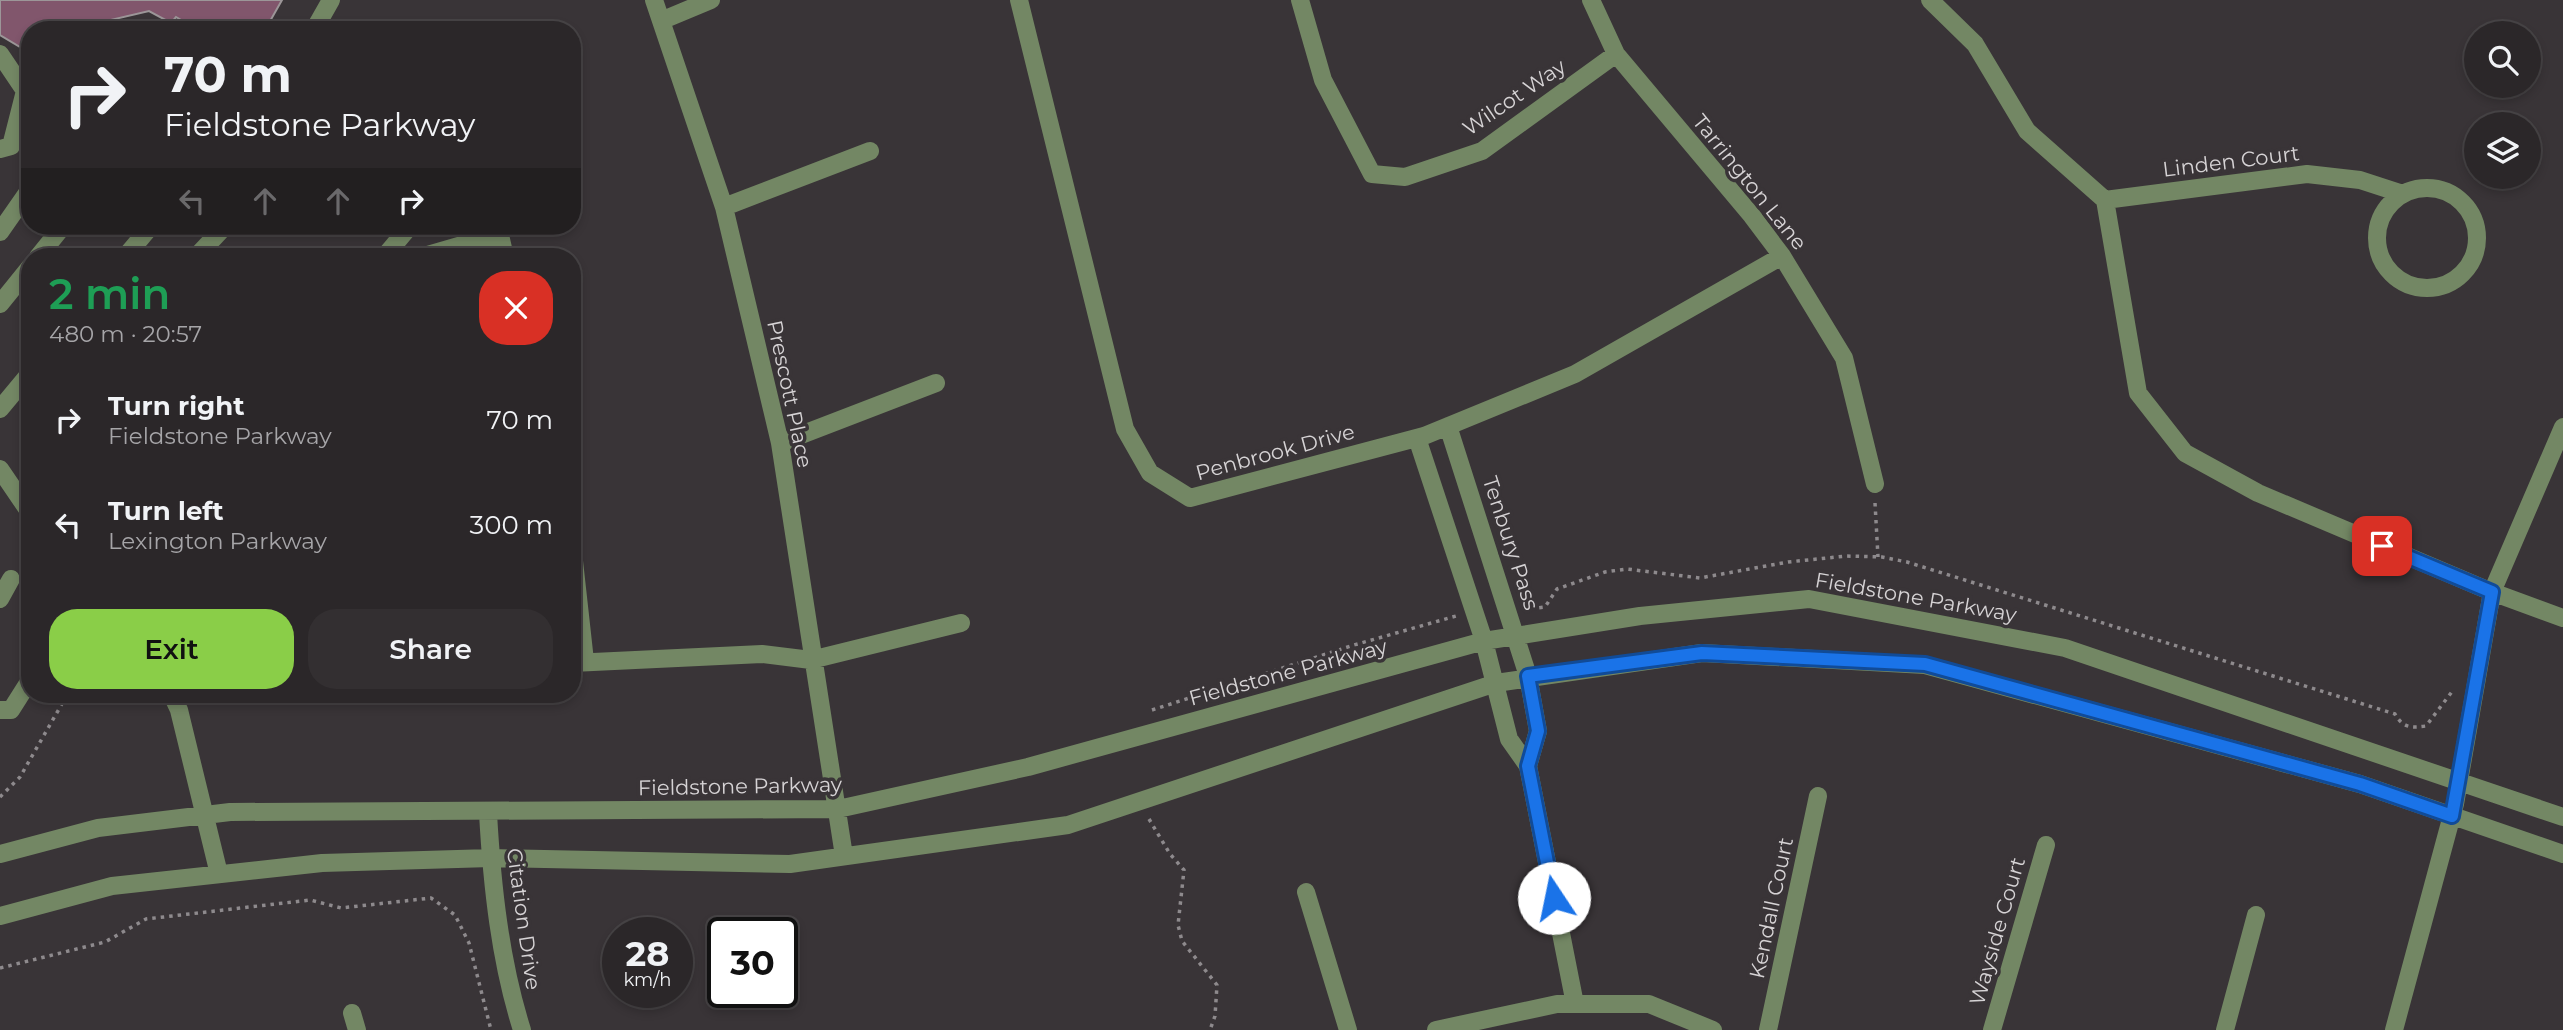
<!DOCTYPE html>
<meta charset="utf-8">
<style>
body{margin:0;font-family:Montserrat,sans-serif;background:#332f31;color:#f1f3f6;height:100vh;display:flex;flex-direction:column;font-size:26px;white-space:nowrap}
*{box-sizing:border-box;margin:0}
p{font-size:23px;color:#a6a5a8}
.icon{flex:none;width:38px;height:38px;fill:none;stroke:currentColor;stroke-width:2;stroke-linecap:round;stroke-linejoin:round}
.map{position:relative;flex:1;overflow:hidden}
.panel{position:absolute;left:21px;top:248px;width:560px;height:455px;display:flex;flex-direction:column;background:#2b2729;border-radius:28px;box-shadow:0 4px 10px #0003,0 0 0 2px #474446}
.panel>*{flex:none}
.hud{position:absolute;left:21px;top:21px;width:560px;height:214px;border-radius:28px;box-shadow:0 4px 10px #0003,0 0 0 2px #474446;background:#2b2729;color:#f1f3f6;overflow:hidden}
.tools{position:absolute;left:2464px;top:21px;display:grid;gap:14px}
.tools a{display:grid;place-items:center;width:77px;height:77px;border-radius:50%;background:#2b2729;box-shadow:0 4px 10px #0003,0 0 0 2px #474446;font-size:35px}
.speed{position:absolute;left:602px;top:917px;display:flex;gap:14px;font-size:35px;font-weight:700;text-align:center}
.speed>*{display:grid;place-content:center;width:91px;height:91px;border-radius:50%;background:#2b2729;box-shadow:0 4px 10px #0003,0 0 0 2px #474446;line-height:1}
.speed small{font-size:18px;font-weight:400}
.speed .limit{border:4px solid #111;border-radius:10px;background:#fff;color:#111}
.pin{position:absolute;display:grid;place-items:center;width:60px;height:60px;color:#fff;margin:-30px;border-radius:14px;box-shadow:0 4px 10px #0006}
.me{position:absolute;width:77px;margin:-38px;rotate:349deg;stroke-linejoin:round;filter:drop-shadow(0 0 5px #0008)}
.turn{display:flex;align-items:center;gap:24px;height:147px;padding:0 28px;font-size:32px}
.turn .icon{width:91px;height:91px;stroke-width:2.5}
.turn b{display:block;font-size:49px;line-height:60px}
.lanes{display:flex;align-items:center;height:66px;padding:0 28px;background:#0003;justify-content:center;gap:35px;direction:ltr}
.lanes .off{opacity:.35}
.round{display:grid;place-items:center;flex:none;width:74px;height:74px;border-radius:28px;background:#332f31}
.summary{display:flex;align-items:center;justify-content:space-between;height:119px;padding:0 28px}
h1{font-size:42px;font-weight:600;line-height:52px;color:#1e9e55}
.action{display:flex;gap:14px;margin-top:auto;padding:14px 28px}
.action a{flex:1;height:80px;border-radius:28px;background:#8ace48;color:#111;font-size:28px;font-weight:600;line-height:80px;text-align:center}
.action a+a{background:#332f31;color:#f1f3f6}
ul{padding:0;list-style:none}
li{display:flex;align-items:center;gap:21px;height:105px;padding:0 28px}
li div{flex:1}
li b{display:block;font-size:26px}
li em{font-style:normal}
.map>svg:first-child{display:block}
</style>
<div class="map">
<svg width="2563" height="1030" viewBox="0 0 2563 1030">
<rect width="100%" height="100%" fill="#393437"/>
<path fill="#81566c" stroke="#9c9698" stroke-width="2" d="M0 0H282L265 30H198L176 17 171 23 149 11 106 21 101 30H30V53L0 35Z"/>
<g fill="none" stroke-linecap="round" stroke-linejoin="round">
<path stroke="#8e8a8d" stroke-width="3.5" stroke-dasharray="3.5 5" stroke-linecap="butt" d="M1875 503 1878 557
M1524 601 1537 608 1545 607 1557 589 1605 572 1627 569 1700 578 1788 562 1846 556 1882 557 1907 562 2395 714C2403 728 2411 728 2426 726L2454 689
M1152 710 1354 645 1456 616
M0 797 20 777 67 695
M1149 819 1170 854 1184 870 1178 925 1182 941 1217 985 1215 1016 1210 1030
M0 968 105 942 146 919 310 900 341 908 431 898 455 915 469 943 491 1030"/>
<path stroke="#738764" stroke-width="18" d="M654 0 724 207 780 443 844 856
M1019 0 1125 429 1150 473 1190 498 1424 436 1575 374 1782 256
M1300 0 1323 80 1372 174 1405 177 1482 151 1616 54
M1591 0 1616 54 1752 216 1782 256 1844 358 1875 484
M1930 0 1975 44 2027 131 2105 200 2138 393 2185 453 2258 493 2492 592 2563 618
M663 20 711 0
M314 30 331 0
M0 54 25 91 11 146 0 149
M2377 238a50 50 0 1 1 100 0a50 50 0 1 1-100 0Z
M2105 200 2307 174 2360 180 2403 194
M724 207 870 151
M498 226 505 257
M0 232 30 189
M38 257 63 226
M125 257 151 226
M196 257 225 226
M384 257 410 226
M421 257 500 234
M0 304 30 267
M0 409 30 373
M1448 426 1528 676 1538 731 1528 766
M1417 438 1484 641 1509 739 1528 766 1575 1004
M780 443 936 383
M0 469 30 513
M572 543 585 661
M0 599 11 579
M572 663 762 654 811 660 961 623
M172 695 179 710 219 874
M0 710H11L30 680
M488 813C492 885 500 961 522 1030
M0 854 98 828 230 812 838 809 1028 767 1484 641 1640 616 1809 599 2065 648 2563 817
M1306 892 1348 1030
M0 916 112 886 322 863 491 858 790 864 1068 825 1496 683 1702 653 1925 665 2360 784 2563 854
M352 1013 357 1030
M1436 1030 1557 1004H1649L1713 1030
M1768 1030 1818 796
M1992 1030 2046 845
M2225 1030 2256 915
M2394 1030 2455 804 2492 592 2563 427"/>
</g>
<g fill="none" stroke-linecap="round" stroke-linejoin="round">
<defs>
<path id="route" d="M1554 898 1528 766 1538 731 1528 676 1702 653 1925 664 2360 784 2452 816 2492 592 2382 546"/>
</defs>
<use href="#route" stroke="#114b97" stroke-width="18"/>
<use href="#route" stroke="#1a73e8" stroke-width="12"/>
</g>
<g text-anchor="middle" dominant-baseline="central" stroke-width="7" stroke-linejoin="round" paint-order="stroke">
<g font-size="21" fill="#d6d3d5" stroke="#393437">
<text transform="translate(1514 97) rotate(-34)">Wilcot Way</text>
<text transform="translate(2231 161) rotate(-7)">Linden Court</text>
<text transform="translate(1750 182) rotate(51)">Tarrington Lane</text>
<text transform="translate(790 394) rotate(78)">Prescott Place</text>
<text transform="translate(1275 452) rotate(-15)">Penbrook Drive</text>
<text transform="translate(1511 543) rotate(72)">Tenbury Pass</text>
<text transform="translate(1916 597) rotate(10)">Fieldstone Parkway</text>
<text transform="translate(1288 672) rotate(-15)">Fieldstone Parkway</text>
<text transform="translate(740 786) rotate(-1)">Fieldstone Parkway</text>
<text transform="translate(1771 908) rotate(-78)">Kendall Court</text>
<text transform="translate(524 919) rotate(82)">Citation Drive</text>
<text transform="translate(1997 931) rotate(-74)">Wayside Court</text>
</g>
</g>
</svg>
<div class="tools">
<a><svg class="icon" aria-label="search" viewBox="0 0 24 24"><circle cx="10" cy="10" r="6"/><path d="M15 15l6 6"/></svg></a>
<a><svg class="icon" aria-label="layers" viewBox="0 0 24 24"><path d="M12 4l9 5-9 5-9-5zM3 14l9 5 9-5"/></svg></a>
</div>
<div class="speed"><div>28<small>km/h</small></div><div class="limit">30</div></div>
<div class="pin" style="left:2382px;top:546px;background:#d93025"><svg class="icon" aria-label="arrive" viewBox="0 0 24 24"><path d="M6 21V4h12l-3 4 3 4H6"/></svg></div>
<svg class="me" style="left:1554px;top:898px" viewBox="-20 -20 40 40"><circle r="19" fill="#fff"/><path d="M0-13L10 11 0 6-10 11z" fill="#1a73e8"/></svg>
<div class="hud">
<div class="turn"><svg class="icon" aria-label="right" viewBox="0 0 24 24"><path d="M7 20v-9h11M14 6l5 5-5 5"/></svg><div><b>70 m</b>Fieldstone Parkway</div></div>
<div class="lanes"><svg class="icon off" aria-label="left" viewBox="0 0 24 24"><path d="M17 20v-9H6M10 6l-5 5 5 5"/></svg><svg class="icon off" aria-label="ahead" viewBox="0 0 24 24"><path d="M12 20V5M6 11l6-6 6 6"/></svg><svg class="icon off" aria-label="ahead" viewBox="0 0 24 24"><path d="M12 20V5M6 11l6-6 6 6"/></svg><svg class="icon" aria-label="right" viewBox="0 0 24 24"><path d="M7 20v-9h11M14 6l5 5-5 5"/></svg></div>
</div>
<section class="panel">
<div class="summary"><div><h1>2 min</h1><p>480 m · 20:57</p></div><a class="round" style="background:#d93025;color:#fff"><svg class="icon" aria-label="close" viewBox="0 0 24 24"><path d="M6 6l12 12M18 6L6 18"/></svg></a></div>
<ul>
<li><svg class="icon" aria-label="right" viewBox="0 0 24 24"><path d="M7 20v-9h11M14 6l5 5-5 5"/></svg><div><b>Turn right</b><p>Fieldstone Parkway</p></div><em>70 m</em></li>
<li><svg class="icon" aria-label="left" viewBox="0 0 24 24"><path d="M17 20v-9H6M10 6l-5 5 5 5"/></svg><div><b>Turn left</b><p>Lexington Parkway</p></div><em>300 m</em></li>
</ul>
<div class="action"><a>Exit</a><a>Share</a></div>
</section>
</div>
